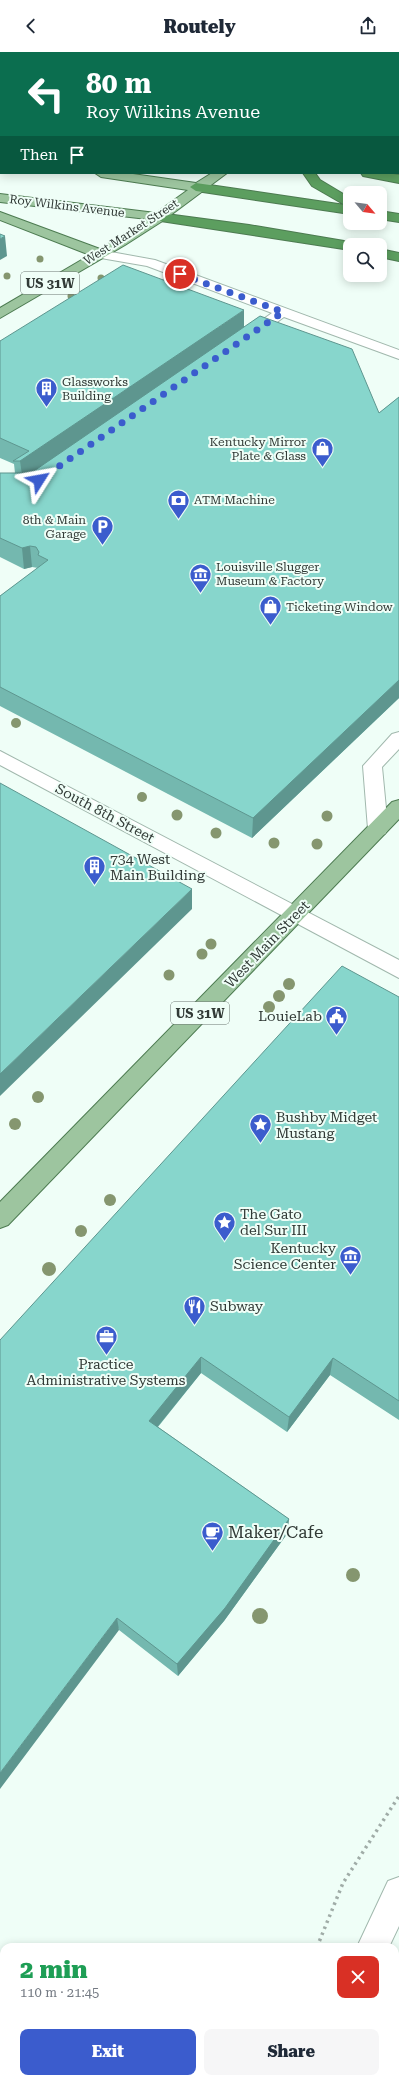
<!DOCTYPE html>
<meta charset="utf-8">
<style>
body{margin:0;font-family:"Roboto Serif",serif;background:#f6f6f7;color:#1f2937;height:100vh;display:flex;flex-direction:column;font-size:15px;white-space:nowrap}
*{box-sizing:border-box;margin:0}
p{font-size:13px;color:#747a83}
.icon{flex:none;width:22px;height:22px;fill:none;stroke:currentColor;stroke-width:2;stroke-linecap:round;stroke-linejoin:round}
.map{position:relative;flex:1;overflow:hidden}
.drawer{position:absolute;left:0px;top:1891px;width:399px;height:140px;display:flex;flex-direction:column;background:#fff;border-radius:12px 12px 0 0;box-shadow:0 2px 10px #0003}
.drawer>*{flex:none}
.top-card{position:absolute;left:0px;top:0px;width:399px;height:122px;box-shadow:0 2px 10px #0003;background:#0b6e4f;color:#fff;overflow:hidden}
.needle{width:26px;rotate:119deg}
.tools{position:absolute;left:343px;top:134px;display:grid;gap:8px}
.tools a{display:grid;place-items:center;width:44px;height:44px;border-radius:8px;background:#fff;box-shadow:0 2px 10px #0003;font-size:20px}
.pin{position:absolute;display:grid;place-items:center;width:34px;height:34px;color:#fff;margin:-17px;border:2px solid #fff;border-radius:50%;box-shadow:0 1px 4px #0007}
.me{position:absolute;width:44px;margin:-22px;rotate:56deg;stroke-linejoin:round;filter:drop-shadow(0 0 3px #0008)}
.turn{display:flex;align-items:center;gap:14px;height:84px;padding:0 20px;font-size:18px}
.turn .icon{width:52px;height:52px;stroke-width:2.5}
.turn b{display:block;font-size:28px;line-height:34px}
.then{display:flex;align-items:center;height:38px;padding:0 20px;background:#0003;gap:8px;font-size:15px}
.round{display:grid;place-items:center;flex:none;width:42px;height:42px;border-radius:8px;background:#f6f6f7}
.head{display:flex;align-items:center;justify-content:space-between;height:68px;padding:0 20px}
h1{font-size:24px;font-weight:800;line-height:30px;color:#1e9e55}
.button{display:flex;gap:8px;margin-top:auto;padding:8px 20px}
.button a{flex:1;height:46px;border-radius:8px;background:#3b5ccd;color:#fff;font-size:16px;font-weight:800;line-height:46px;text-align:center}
.button a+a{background:#f6f6f7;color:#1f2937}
header{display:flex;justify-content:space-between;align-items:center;height:52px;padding:0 20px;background:#fff;font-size:18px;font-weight:800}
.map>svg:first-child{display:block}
</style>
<header><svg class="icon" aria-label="back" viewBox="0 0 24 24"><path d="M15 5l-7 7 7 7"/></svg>Routely<svg class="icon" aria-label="share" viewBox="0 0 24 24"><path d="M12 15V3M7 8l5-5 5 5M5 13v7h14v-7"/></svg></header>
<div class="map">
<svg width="399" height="2031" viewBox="0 0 399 2031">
<rect width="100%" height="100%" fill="#effef7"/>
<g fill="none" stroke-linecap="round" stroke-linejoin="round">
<defs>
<path id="minor" d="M127 0H140L126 1Z
M198 0H211L197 1Z
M100 198 155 208 399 298V307L284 265 251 289H241L239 286 241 283 272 261 147 214 95 205 93 202 95 199Z
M399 680V697L382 715 388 777 385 782 378 784 371 782 368 777 363 714 392 682Z
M0 699 399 908V926L0 713Z
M399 1825V1874L389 1895H357L388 1829Z
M328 2027H360L359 2031H327Z"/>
<path id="major" d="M0 102H1V110H0Z
M95 121H126L196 131 212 121H227L164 168 125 193 0 266V256L90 203 0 168V160L100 197 147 167 0 150V142L156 161 188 138 101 125Z
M399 748V767L8 1173 0 1176V1150L392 750Z"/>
<path id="highway" d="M0 58 1 59V67L0 66Z
M303 121H315L320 128 350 146V162L196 139 190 135 196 131 345 153 312 134Z
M361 121H387L399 123V131L363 124Z
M380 159 399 162V170L380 167Z
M159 161 249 173 350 190 356 193H350V198L154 168 153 165 154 162Z
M380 197 399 201V209L380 205Z"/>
</defs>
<use href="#minor" stroke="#a1b8ad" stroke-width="2"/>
<use href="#major" stroke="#4d7b51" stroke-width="2"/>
<use href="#highway" stroke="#4d7b51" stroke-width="2"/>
<path stroke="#a0aca7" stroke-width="3.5" stroke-dasharray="2.5 4" stroke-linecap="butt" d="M317 1895 343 1831 399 1744
M288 2027V2031"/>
<use href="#minor" fill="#fff" fill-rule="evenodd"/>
<use href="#major" fill="#9dc59f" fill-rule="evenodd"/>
<use href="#highway" fill="#5c9e5f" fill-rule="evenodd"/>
</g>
<g fill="#85966f">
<circle cx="40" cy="207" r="3.5"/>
<circle cx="7" cy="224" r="3.5"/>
<circle cx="101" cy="226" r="3.5"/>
<circle cx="71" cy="244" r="3.5"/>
<circle cx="16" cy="671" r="5"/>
<circle cx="142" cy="745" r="5"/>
<circle cx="177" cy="763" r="5.5"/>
<circle cx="327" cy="764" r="5.5"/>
<circle cx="216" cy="781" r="5.5"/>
<circle cx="274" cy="791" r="5.5"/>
<circle cx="317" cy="792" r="5.5"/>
<circle cx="211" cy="892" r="5.5"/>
<circle cx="202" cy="902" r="5.5"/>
<circle cx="169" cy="923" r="5.5"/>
<circle cx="289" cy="932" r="6"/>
<circle cx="279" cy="944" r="6"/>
<circle cx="269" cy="955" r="6"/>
<circle cx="38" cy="1045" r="6"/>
<circle cx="15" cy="1072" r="6"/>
<circle cx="110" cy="1148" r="6"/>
<circle cx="81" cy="1179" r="6"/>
<circle cx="49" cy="1217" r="7"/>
<circle cx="353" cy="1523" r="7"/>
<circle cx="260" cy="1564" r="8"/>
</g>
<path fill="#74b8af" d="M0 0H64L63 1H1V26L0 27Z
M244 275 379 361 399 345V646L252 786 0 654V544L38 516 32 515 24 517 0 505V421H15L14 412 0 406V289Z
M399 945V1368L330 1323 287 1380 201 1321 158 1375 289 1467 287 1482 224 1569 178 1624 119 1578 0 1288Z"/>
<path fill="#5e968f" d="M329 0H351V1H327Z
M0 10 1 26 0 27Z
M5 184 7 204 0 208V187Z
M244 258V278L23 430 20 409Z
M30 494 32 515 24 517 22 496Z
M399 628V646L252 786 253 766Z
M192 837V857L0 1044V1022Z
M201 1305V1321L150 1384 149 1369Z
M333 1306 330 1323 287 1380 289 1365Z
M289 1467 287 1482 224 1569 178 1624 177 1612Z
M117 1566 119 1578 0 1737V1721Z"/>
<path fill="#87d6cc" stroke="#5e968f" d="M0 0H15V1H1V10L0 11Z
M230 0H329L327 1H229Z
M0 182 5 184 0 187Z
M123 213 244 258 20 409H13L29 399 0 386V289Z
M260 264 352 297 379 361 399 345V628L253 766 0 635V544L48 508 38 503 39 500 36 495 30 494 22 496 0 486V421H31Z
M0 731 192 837 0 1022Z
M342 914 399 945V1349L333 1306 289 1365 201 1305 149 1369 289 1467 225 1556 177 1612 117 1566 0 1721V1288Z"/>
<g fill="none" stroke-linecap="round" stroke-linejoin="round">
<path stroke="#3b5ccd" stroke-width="7" stroke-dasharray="0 12.6" d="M39 428 283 260 180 222"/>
</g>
<defs>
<symbol id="building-pin" viewBox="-11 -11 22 30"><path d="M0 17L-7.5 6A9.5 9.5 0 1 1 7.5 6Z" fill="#3b5ccd" stroke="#effef7"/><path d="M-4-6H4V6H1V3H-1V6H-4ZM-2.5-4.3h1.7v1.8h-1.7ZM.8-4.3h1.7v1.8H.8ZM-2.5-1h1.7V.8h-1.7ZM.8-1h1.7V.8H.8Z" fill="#fff"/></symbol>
<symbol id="shop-pin" viewBox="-11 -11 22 30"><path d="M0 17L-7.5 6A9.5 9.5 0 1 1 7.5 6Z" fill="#3b5ccd" stroke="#effef7"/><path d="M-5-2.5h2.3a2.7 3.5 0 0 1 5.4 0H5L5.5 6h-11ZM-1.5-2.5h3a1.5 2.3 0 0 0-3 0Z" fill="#fff"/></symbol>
<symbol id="bank-pin" viewBox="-11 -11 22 30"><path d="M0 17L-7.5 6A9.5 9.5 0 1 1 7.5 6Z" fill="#3b5ccd" stroke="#effef7"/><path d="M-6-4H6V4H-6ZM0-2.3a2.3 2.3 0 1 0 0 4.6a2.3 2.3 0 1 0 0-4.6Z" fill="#fff"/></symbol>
<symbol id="parking-pin" viewBox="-11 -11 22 30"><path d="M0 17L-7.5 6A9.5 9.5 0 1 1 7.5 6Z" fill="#3b5ccd" stroke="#effef7"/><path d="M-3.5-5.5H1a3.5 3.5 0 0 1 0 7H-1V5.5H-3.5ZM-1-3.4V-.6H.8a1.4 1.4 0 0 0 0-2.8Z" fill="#fff"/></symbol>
<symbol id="museum-pin" viewBox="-11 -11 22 30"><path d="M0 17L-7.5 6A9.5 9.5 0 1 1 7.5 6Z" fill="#3b5ccd" stroke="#effef7"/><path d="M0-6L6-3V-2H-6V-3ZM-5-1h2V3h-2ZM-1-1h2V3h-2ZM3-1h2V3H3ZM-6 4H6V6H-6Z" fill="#fff"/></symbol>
<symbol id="civic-pin" viewBox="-11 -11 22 30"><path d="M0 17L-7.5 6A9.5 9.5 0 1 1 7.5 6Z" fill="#3b5ccd" stroke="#effef7"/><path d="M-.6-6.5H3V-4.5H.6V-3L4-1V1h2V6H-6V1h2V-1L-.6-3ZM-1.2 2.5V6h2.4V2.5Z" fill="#fff"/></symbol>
<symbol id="sight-pin" viewBox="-11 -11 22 30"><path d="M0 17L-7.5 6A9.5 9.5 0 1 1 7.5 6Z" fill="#3b5ccd" stroke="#effef7"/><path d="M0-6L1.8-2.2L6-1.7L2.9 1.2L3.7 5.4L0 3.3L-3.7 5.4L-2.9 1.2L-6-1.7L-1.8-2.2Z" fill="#fff"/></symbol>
<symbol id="restaurant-pin" viewBox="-11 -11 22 30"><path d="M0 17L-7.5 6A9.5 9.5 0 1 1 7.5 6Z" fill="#3b5ccd" stroke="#effef7"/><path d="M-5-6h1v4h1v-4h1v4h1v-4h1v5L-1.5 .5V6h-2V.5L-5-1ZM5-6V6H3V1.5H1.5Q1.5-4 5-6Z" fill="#fff"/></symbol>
<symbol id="office-pin" viewBox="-11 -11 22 30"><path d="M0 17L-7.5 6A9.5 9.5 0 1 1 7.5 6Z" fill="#3b5ccd" stroke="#effef7"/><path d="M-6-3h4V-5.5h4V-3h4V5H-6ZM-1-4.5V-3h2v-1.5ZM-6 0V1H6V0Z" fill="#fff"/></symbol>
<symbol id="cafe-pin" viewBox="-11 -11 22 30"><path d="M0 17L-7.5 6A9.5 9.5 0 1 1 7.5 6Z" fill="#3b5ccd" stroke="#effef7"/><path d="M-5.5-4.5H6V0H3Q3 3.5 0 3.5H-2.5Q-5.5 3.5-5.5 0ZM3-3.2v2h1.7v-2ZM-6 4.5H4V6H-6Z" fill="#fff"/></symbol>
</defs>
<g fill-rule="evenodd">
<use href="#building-pin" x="34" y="324" width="25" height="34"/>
<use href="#shop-pin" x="310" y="384" width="25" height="34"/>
<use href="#bank-pin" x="166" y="436" width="25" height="34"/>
<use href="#parking-pin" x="90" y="462" width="25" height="34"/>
<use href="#museum-pin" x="188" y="510" width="25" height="34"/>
<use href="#shop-pin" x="258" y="542" width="25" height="34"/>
<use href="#building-pin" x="82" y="802" width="25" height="34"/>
<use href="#civic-pin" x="324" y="952" width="25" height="34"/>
<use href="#sight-pin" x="248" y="1060" width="25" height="34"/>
<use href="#sight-pin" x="212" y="1158" width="25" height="34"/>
<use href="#museum-pin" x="338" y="1192" width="25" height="34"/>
<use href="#restaurant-pin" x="182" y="1242" width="25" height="34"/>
<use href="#office-pin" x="94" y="1272" width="25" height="34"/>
<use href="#cafe-pin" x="200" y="1468" width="25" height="34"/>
</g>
<g text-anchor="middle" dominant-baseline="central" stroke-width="4" stroke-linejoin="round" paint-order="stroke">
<g font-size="12" fill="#313a36" stroke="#effef7">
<text transform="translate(67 154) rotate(7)">Roy Wilkins Avenue</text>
<text transform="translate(131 180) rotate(-33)">West Market Street</text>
</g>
<g font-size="12" fill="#313a36" stroke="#effef7" text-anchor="start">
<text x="62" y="330">Glassworks<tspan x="62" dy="14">Building</tspan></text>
<text x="306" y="390" text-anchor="end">Kentucky Mirror<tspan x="306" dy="14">Plate &amp; Glass</tspan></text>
<text x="194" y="448">ATM Machine</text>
<text x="86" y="468" text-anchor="end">8th &amp; Main<tspan x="86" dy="14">Garage</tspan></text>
<text x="216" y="515">Louisville Slugger<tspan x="216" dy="14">Museum &amp; Factory</tspan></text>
<text x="286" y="555">Ticketing Window</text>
</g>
<g fill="#effef7" stroke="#6a7570" stroke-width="1">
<rect x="21" y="220" width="58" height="22" rx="3"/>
<rect x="171" y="950" width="58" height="22" rx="3"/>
</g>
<g font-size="13" font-weight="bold" fill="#313a36">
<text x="50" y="231">US 31W</text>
<text x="200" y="961">US 31W</text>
</g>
<g font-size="14" fill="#313a36" stroke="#effef7">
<text transform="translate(105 761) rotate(28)">South 8th Street</text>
<text transform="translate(267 892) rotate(-46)">West Main Street</text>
</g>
<g font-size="14" fill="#313a36" stroke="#effef7" text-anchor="start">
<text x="110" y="807">734 West<tspan x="110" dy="16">Main Building</tspan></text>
<text x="322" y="964" text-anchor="end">LouieLab</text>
<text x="276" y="1065">Bushby Midget<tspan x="276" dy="16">Mustang</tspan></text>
<text x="240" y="1162">The Gato<tspan x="240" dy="16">del Sur III</tspan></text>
<text x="336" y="1196" text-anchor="end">Kentucky<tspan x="336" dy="16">Science Center</tspan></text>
<text x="210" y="1254">Subway</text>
<text x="106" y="1312" text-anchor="middle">Practice<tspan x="106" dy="16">Administrative Systems</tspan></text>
</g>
<g font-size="17" fill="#313a36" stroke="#effef7" text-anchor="start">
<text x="228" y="1480">Maker/Cafe</text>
</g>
</g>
</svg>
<div class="tools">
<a><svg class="needle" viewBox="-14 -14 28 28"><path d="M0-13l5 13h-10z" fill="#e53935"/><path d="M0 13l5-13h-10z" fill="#747a83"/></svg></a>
<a><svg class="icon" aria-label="search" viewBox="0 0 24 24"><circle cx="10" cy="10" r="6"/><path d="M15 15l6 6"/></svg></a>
</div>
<div class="pin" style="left:180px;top:222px;background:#d93025"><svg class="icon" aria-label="arrive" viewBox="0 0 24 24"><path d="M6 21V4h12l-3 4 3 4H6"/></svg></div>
<svg class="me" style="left:39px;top:428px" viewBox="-20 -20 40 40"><path d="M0-17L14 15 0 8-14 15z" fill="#3b5ccd" stroke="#fff" stroke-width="4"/></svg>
<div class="top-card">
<div class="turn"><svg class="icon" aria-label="left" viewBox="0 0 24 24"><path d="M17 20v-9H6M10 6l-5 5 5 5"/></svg><div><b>80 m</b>Roy Wilkins Avenue</div></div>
<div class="then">Then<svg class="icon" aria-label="arrive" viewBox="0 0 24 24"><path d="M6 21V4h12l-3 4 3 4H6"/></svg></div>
</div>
<section class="drawer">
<div class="head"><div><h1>2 min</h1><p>110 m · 21:45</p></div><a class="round" style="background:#d93025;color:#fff"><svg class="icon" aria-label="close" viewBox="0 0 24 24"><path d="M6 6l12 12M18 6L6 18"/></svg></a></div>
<div class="button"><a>Exit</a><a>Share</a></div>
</section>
</div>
